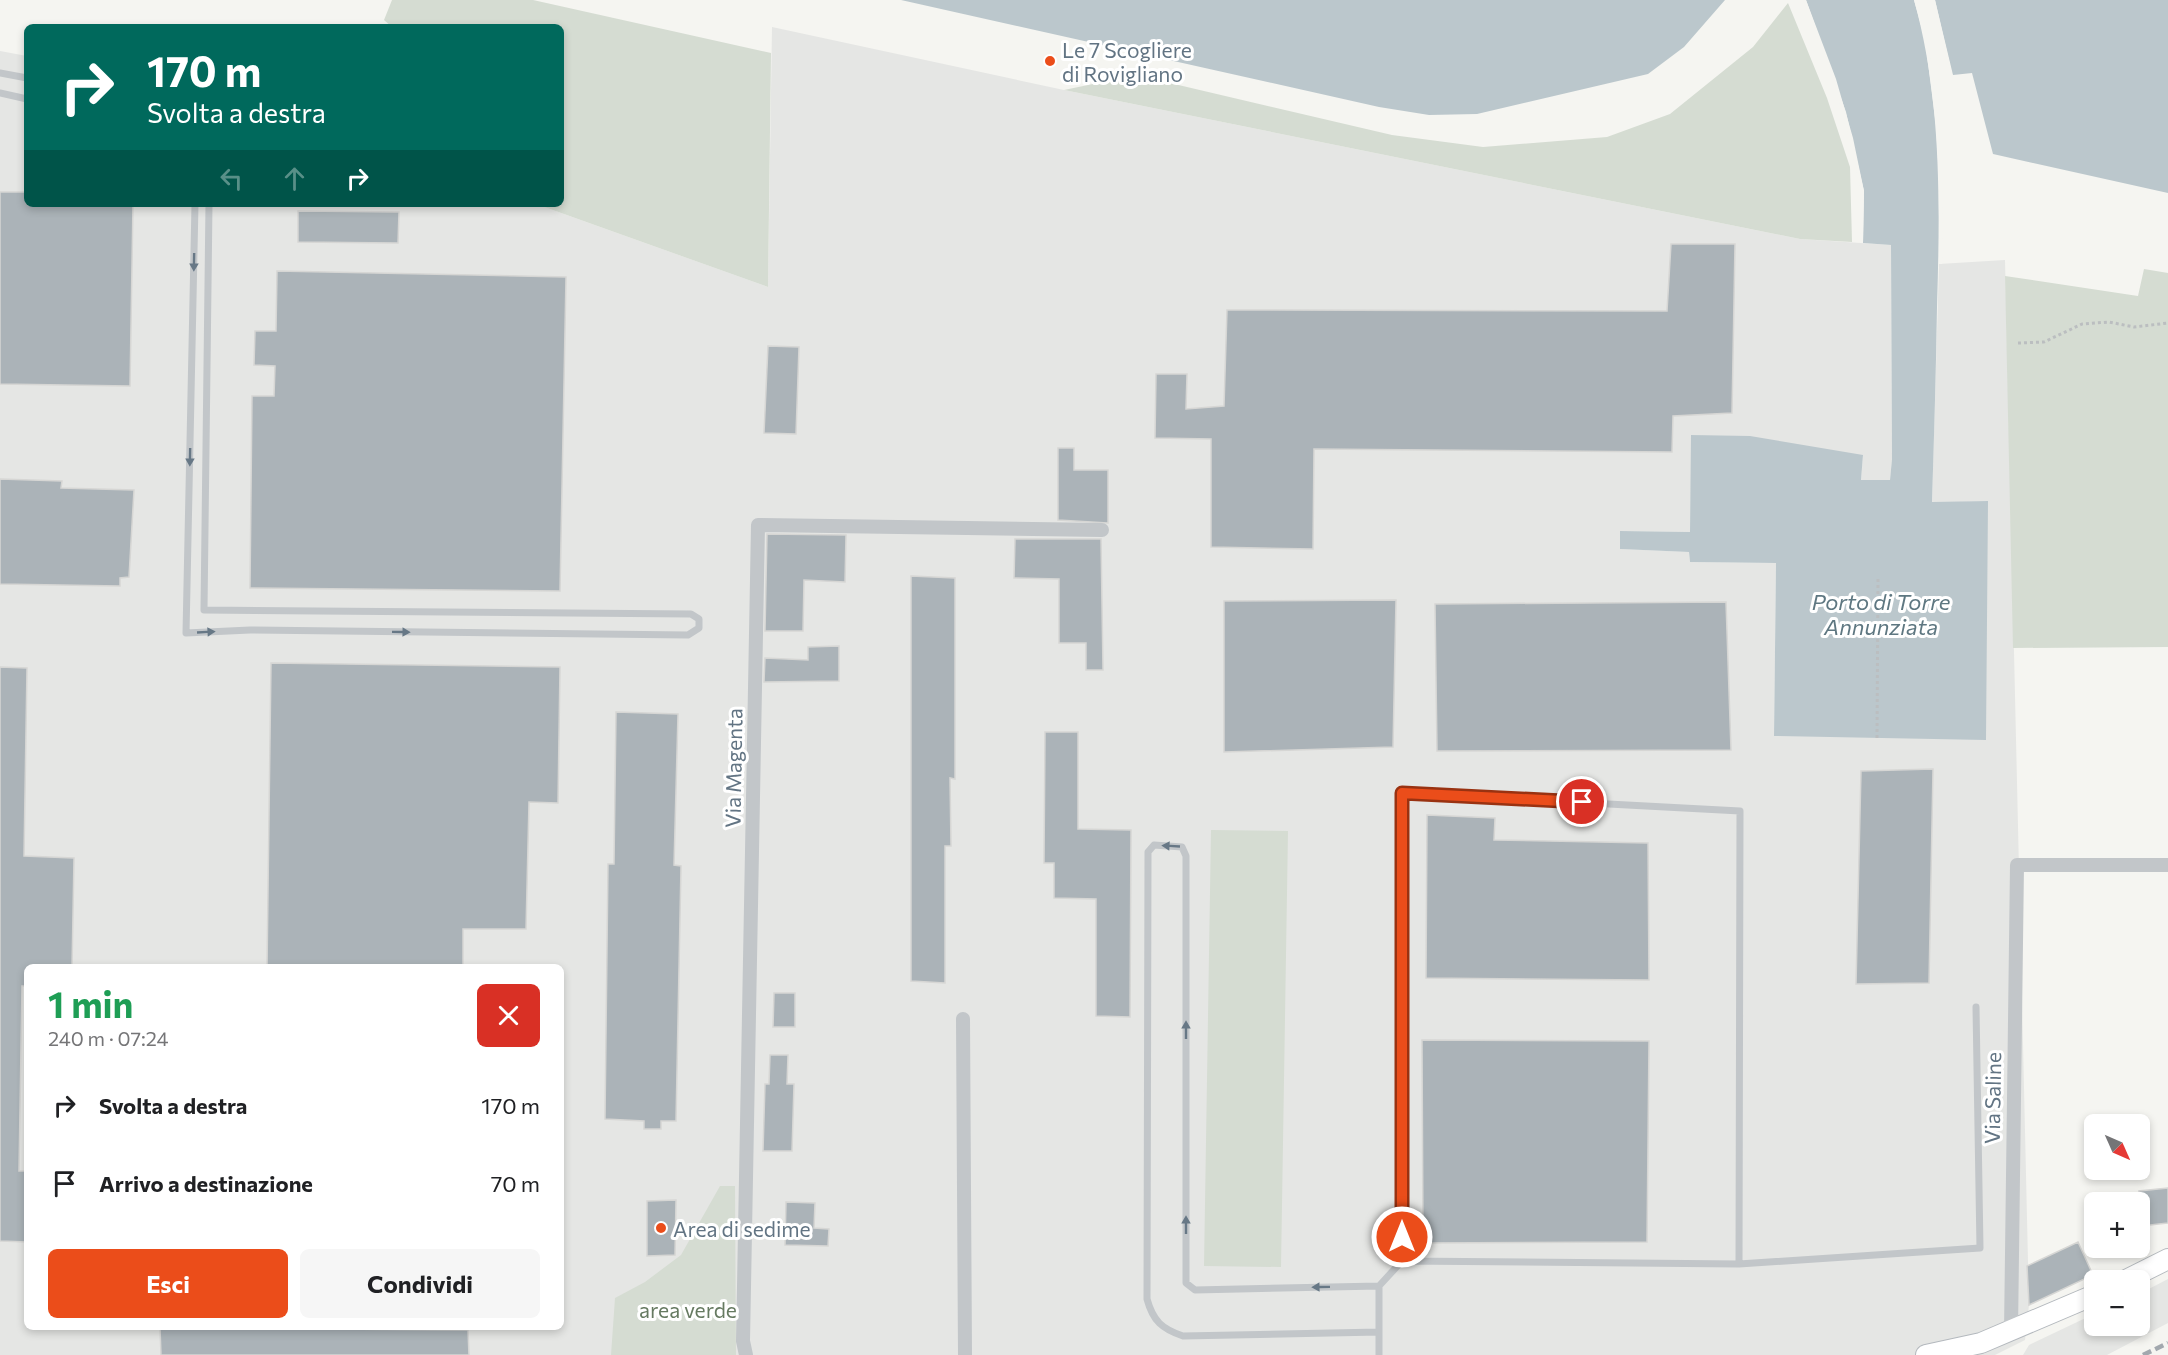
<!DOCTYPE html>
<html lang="it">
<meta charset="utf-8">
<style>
body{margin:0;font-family:Commissioner,sans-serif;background:#f6f6f6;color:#202124;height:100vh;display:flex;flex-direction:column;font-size:22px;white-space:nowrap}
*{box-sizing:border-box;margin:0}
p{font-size:20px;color:#757577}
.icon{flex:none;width:33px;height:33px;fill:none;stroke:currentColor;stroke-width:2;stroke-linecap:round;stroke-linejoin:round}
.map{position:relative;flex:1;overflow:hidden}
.drawer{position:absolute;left:24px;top:964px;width:540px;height:366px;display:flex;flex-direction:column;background:#fff;border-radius:9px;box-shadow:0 3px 9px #0003}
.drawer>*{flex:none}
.hud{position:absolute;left:24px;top:24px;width:540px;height:183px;border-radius:9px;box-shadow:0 3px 9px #0003;background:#00695c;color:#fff;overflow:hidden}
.needle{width:39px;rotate:135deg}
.controls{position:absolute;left:2084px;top:1114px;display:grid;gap:12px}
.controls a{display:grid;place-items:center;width:66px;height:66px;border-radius:9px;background:#fff;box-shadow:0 3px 9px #0003;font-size:30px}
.pin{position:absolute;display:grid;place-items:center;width:51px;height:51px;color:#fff;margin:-26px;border:3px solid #fff;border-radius:50%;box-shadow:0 2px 6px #0007}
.me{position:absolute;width:66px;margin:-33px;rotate:0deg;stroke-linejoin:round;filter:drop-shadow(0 0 4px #0008)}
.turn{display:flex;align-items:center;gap:21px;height:126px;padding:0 24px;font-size:27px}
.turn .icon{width:78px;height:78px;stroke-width:2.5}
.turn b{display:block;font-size:42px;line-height:51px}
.lanes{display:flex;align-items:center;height:57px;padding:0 24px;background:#0003;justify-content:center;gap:30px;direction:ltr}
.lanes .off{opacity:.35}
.round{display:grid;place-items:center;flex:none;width:63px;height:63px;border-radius:9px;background:#f6f6f6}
.headline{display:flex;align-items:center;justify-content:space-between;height:102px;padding:0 24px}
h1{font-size:36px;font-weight:700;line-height:45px;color:#1e9e55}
.button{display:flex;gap:12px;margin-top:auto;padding:12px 24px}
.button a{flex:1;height:69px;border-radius:9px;background:#eb4d1a;color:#fff;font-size:24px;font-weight:700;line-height:69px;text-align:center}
.button a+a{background:#f6f6f6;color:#202124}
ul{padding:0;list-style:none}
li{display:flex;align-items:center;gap:18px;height:78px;padding:0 24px}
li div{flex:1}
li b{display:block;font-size:22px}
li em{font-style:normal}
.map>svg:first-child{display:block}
</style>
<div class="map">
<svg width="2168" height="1355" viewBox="0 0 2168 1355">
<rect width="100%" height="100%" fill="#f5f5f1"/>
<path fill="#e5e6e4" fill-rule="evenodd" d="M772 27 1064 90 1800 239 1891 245 1892 459 1890 480H1861L1863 456 1692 435 1690 532 1620 531V549L1689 552 1690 562 1776 563 1774 736 1988 501 1932 503 1939 264 2005 260 2029 1305 2025 1340 1995 1355H0V51L27 56V204H536L768 287ZM27 968H561V1328H27Z
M2168 1279V1323L2107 1355H2023L2029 1345 2094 1314V1326H2139V1294Z"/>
<path fill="#d5dcd2" d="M392 0H533L771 53 768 287 536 204H561V27H392L384 20Z
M1788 3 1827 98 1850 167 1852 242 1800 239 1064 90 1136 75 1392 135 1483 147 1607 137 1670 114 1753 47Z
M2144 269 2168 273V647L2013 648 2005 276 2138 296Z
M1211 830 1288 831 1281 1267 1204 1266Z
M720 1186H735L736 1355H611L615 1298 645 1282 681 1255Z"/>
<path fill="#bbc7cc" d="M901 0H1725L1684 47 1648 74 1477 114 1429 115 1379 107Z
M1806 0H1914C1942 100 1940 204 1937 307 1936 372 1934 437 1932 502L1988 501 1986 740 1774 736 1776 563 1690 562 1689 552 1620 549V531L1690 532 1691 435 1750 436 1863 455 1861 480H1890L1892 459 1891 245 1863 243 1864 191 1853 138 1836 79Z
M1935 0H2168V193L1993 154 1972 73 1953 75Z"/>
<path fill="#f5f5f1" d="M1803 0H1806L1846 112 1864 191 1863 243H1860L1861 191 1843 113Z
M1914 0H1917L1928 40 1939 126 1943 195 1942 264H1939L1940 195 1936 126 1925 40Z
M1932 0H1935L1953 78 1950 76Z"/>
<path fill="#abb3b8" stroke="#d6d6d4" stroke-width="1.5" d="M0 192H27V204H133L130 386 0 384Z
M298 211 399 212 398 243 298 242Z
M1671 244H1735L1732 413 1673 416 1672 452 1314 449 1313 549 1211 547V439L1155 438 1156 374H1187L1186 409 1224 406 1227 310 1667 311Z
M277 271 566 277 560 591 250 588 252 396H274L275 366 254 365 255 331H276Z
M768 346 799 347 796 434 764 433Z
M1058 448H1074V470H1108V523L1058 520Z
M0 479 62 481 61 488 134 490 129 577 120 578V586L0 584Z
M767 534 846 535 845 582 804 580 803 631H765Z
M1015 539H1101L1103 670H1086V643H1059V579L1014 578Z
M911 576 955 578V779L950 778 951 846H945V983L911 981Z
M1396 600 1393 747 1224 752V601Z
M1726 602 1731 750 1437 751 1435 604Z
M839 646V681L764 682 765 658 808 660V647Z
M271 663 560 667 558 803 529 802 526 929H463V968H267Z
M0 667 27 668 24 856 74 858 72 968H27V986H22L19 1171H27V1242L0 1241Z
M616 712 678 714 674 865 681 866 676 1121H661V1129H644V1121L605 1119 608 864H614Z
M1045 732H1078V829L1131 830 1130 1017 1096 1016V899L1054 898V863H1044Z
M1933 769 1929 983 1856 984 1861 771Z
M1427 815 1495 818 1494 840 1648 843 1649 980 1426 978Z
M774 993H795V1027H773Z
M1422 1040 1649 1041 1647 1242 1423 1243Z
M770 1055H788L787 1084H794L792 1151H763L765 1084H769Z
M2168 1188V1223L2141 1226 2139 1191Z
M676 1200 675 1255 647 1256V1201Z
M786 1202 815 1203 814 1228 829 1229 828 1246 785 1245Z
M2078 1242 2093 1275 2029 1305 2027 1266Z
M160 1328 468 1330 469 1355H161Z"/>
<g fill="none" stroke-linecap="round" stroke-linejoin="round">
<defs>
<path id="secondary" d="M2124 1281 2168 1259
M1926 1355 1981 1343 2094 1295"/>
</defs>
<use href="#secondary" stroke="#b4b9be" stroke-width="22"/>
<path stroke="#bbbec0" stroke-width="3" stroke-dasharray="3 3" stroke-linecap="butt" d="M2018 343 2044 342 2082 324 2109 322 2134 327 2168 323
M1877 738 1878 579"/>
<path stroke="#c2c6c9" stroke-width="7" d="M0 73 27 78
M0 93 27 99
M195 204 186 633 250 630 688 635 699 628V619L691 614 204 610 209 204
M1739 1264 1980 1248 1976 1007
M1379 1332 1183 1336C1162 1329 1153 1321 1147 1299L1148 852 1154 845 1182 847 1186 856V1283L1195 1290 1379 1286
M1379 1355V1286L1402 1261V793L1740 811 1739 1264 1402 1261"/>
<path stroke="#c2c6c9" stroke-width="14" d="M963 1019 965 1355
M2011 1332 2017 865H2168
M746 1355 743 1341 758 525 1102 530"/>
<use href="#secondary" stroke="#fff" stroke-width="20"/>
<path stroke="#a2a8ae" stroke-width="4.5" stroke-dasharray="9 4.5" stroke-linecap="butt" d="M2143 1355 2168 1343"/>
</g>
<defs><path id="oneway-solid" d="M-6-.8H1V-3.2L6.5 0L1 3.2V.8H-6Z" transform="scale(1.5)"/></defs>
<g fill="#677886">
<use href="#oneway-solid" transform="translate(194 262) rotate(91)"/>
<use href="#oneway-solid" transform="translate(190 457) rotate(91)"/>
<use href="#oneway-solid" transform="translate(206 632) rotate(-3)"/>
<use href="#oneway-solid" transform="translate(401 632) rotate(1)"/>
<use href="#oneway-solid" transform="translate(1171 846) rotate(-177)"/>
<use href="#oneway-solid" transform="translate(1186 1030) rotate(-90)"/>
<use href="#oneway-solid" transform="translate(1186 1225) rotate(-90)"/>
<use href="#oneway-solid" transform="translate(1321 1287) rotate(179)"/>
</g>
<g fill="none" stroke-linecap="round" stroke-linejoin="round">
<defs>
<path id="route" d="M1402 1237V793L1582 802"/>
</defs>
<use href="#route" stroke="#993211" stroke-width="15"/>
<use href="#route" stroke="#eb4d1a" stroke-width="10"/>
</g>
<g fill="#eb4d1a" stroke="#fff" stroke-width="2">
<circle cx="1050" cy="61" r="6"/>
<circle cx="661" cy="1228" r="6"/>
</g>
<g text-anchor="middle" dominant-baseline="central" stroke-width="6" stroke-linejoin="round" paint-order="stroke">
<g font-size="21" fill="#627483" stroke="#fff" text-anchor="start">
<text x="1062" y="49">Le 7 Scogliere<tspan x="1062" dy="24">di Rovigliano</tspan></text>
<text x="673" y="1228">Area di sedime</text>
</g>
<g font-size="21" fill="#627483" stroke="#fff">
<text transform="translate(733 768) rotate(-89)">Via Magenta</text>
<text transform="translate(1992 1098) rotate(-89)">Via Saline</text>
</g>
<g font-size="21" fill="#667a61" stroke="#fff">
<text x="688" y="1309">area verde</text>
</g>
<g font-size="22" font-style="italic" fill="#5e7781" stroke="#fff">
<text x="1881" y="601">Porto di Torre<tspan x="1881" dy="25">Annunziata</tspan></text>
</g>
</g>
</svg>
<div class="controls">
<a><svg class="needle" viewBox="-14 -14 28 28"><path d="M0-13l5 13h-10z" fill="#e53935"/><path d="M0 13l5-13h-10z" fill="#757577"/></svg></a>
<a>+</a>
<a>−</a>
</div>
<div class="pin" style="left:1582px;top:802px;background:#d93025"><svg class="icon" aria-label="arrive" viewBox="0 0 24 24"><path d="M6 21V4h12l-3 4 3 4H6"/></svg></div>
<svg class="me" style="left:1402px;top:1237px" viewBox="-20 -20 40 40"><circle r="17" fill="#eb4d1a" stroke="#fff" stroke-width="3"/><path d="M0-11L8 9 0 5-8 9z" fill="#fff"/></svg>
<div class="hud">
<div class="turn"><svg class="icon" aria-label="right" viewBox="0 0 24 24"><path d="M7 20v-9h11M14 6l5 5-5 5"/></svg><div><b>170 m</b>Svolta a destra</div></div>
<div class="lanes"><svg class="icon off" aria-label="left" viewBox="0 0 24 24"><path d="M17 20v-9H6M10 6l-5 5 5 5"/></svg><svg class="icon off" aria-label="ahead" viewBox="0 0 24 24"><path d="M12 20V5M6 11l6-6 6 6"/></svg><svg class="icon" aria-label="right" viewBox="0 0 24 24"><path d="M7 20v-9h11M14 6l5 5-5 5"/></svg></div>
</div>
<section class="drawer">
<div class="headline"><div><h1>1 min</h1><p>240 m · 07:24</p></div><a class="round" style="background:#d93025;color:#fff"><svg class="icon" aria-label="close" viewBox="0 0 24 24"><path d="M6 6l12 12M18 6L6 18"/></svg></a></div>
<ul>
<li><svg class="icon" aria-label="right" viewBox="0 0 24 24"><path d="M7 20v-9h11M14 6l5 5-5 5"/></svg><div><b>Svolta a destra</b></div><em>170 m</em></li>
<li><svg class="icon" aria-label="arrive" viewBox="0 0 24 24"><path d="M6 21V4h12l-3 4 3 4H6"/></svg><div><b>Arrivo a destinazione</b></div><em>70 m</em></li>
</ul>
<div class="button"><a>Esci</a><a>Condividi</a></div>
</section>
</div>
